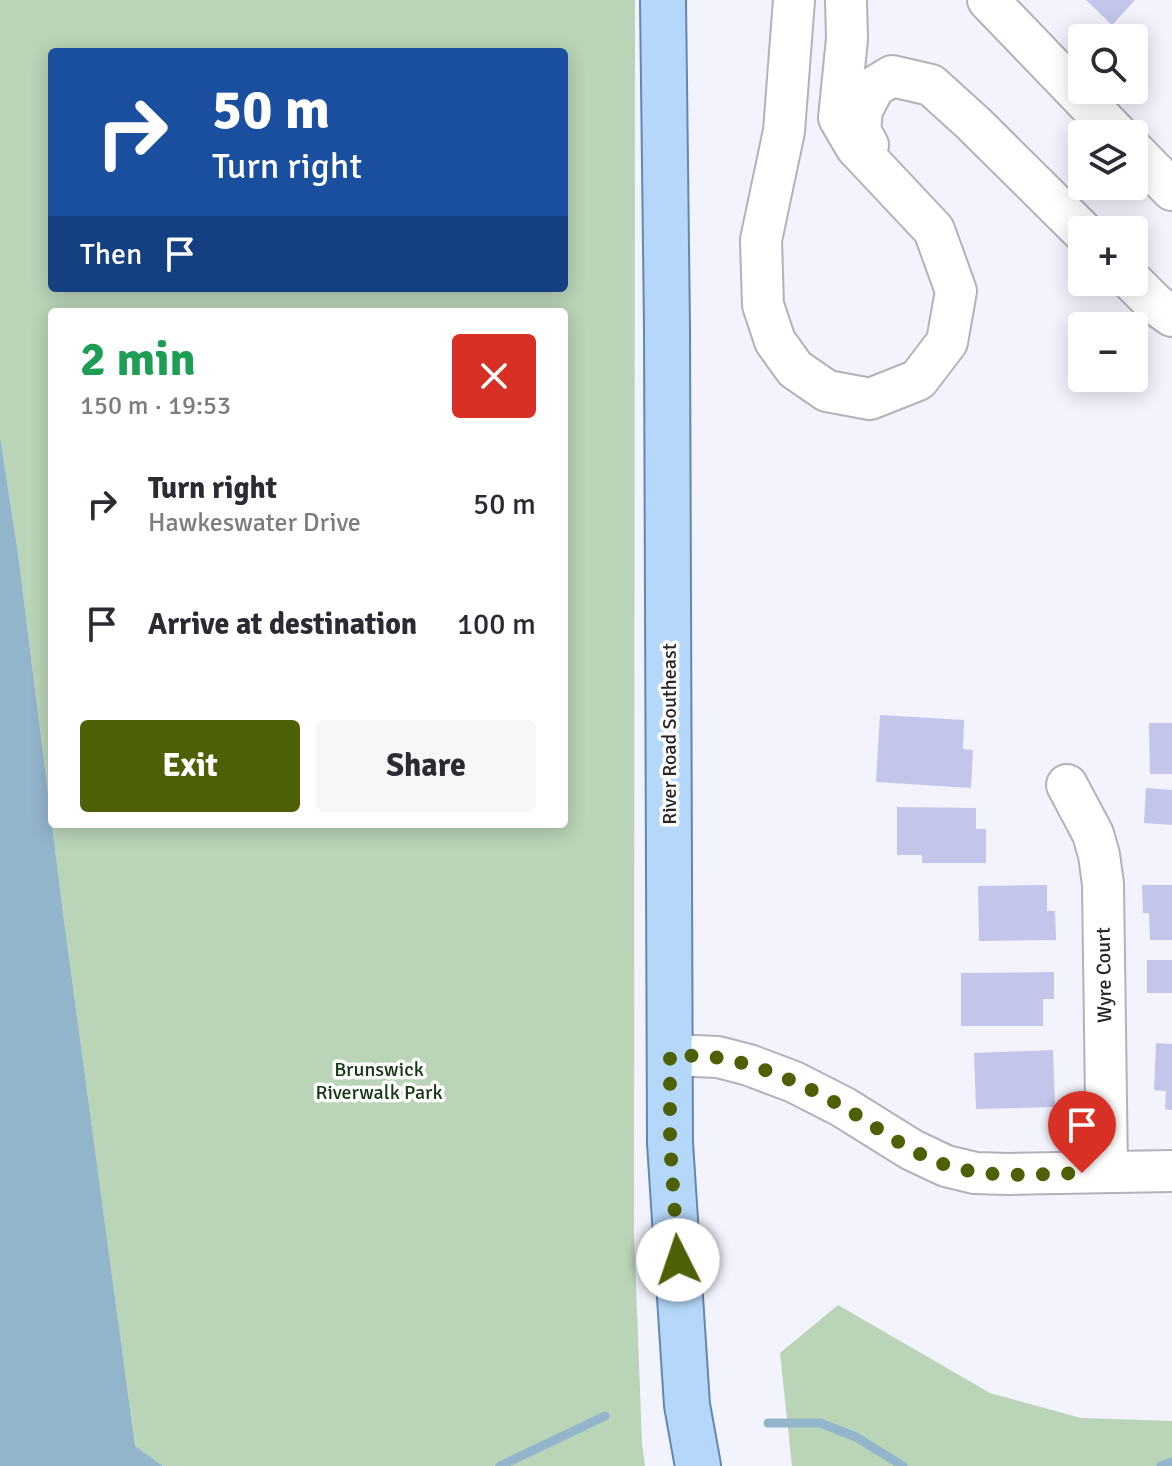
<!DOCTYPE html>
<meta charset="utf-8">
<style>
body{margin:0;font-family:Signika,sans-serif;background:#f7f7f7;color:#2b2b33;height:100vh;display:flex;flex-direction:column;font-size:30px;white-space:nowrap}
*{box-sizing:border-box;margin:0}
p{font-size:26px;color:#7c7c81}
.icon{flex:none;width:44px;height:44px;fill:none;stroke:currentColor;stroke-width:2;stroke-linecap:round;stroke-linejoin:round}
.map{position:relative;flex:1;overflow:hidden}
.drawer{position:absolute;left:48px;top:308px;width:520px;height:520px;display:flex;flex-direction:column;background:#fff;border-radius:8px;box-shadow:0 4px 20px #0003}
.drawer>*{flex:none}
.banner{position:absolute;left:48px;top:48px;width:520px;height:244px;border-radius:8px;box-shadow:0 4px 20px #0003;background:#1a4fa0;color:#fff;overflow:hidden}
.tools{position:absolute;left:1068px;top:24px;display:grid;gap:16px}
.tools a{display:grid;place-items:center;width:80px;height:80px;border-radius:8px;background:#fff;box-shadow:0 4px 20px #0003;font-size:40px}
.pin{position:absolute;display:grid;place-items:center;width:68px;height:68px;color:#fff;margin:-82px -34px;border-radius:50% 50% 50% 0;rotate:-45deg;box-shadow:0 0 8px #0007}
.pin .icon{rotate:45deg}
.me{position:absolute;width:88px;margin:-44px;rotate:356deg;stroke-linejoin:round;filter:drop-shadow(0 0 6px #0008)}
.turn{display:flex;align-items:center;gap:28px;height:168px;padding:0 32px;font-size:36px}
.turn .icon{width:104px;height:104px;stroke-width:2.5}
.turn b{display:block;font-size:56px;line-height:68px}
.then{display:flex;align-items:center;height:76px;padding:0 32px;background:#0003;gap:16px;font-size:30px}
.round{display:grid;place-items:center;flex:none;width:84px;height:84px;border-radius:8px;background:#f7f7f7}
.overview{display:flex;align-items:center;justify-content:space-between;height:136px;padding:0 32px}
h1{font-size:48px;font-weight:700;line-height:60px;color:#1e9e55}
.primary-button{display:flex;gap:16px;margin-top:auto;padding:16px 32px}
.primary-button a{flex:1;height:92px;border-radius:8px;background:#4e6005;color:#fff;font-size:32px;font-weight:700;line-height:92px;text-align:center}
.primary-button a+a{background:#f7f7f7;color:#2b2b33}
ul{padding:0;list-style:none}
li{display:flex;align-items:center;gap:24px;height:120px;padding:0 32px}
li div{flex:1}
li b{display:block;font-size:30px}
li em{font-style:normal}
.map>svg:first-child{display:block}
</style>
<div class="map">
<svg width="1172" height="1466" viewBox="0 0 1172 1466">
<rect width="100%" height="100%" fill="#f2f3fc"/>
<path fill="#b9d4b7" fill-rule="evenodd" d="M0 0H635L634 1232 642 1443 645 1466H163L135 1447 64 920 18 553 0 436ZM52 52H564V288H52ZM52 312H564V824H52Z
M838 1305 990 1393 1081 1418 1172 1421V1466H792L780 1353Z"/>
<path fill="#93b5cc" d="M0 436 18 553 64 920 135 1446 163 1466H0Z"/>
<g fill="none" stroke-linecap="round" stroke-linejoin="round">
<path stroke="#93b5cc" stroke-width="9" d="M768 1423H820L856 1437 903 1466
M500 1466 605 1416
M1161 1466 1172 1462"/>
</g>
<path fill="#c3c6ea" d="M1086 0H1135L1112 25Z
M880 715 964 720 963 749 973 750 971 788 876 782Z
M1149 723H1172V774H1150Z
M1146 788 1172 790V825L1144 823Z
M897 807 976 808V829H986V863H922V855H897Z
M1047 885V911H1055L1056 940 979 941 978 886Z
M1142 885H1172V940H1150L1149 913H1143Z
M1147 960H1172V993H1147Z
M1054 972V999H1043V1026H961V973Z
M1156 1043 1172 1044V1110L1165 1109 1166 1091 1154 1090Z
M1053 1050 1055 1107 976 1109 974 1053Z"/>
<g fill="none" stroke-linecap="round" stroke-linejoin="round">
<defs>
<path id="minor" d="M794 0 784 131 761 240 763 305 775 341 795 369 827 391 870 399 918 380 947 342 956 291 934 230 856 147 839 118 847 39 846 0
M988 0 1117 134
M868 145 860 131 862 110 874 87 892 76 931 85 973 123 1082 231
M1134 151 1172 190
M1133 282 1155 304 1172 316
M1067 785 1093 834 1099 855 1103 884 1107 1172
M670 1055 718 1057 749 1065 794 1082 843 1107 912 1150 946 1166 975 1173 1008 1174 1172 1171"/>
<path id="major" d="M663 0 667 328 670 1143 687 1405 698 1466"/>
</defs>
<use href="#minor" stroke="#b1b2ba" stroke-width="44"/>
<use href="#major" stroke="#6388ae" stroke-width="48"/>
<use href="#minor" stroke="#fff" stroke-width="40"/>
<use href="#major" stroke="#b5d7fa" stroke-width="44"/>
</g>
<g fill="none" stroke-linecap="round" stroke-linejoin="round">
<path stroke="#4e6005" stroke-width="14" stroke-dasharray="0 25.2" d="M678 1260 670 1143V1055C686 1056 703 1055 719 1058 762 1065 805 1085 843 1107 878 1127 910 1154 949 1166 991 1179 1038 1174 1082 1173"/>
</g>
<g text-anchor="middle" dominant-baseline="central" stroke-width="7" stroke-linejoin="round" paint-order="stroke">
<g font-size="20" fill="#262629" stroke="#fff">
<text transform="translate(669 734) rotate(-90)">River Road Southeast</text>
<text transform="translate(1104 975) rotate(-91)">Wyre Court</text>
</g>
<g font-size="20" fill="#10370e" stroke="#fff">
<text x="379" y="1069">Brunswick<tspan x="379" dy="23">Riverwalk Park</tspan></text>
</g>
</g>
</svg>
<div class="tools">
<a><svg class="icon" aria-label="search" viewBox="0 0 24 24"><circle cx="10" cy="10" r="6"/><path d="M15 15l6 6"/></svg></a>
<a><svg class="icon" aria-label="layers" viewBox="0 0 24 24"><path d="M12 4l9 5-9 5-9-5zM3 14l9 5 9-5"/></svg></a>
<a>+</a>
<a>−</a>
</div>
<div class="pin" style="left:1082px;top:1173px;background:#d93025"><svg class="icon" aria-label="arrive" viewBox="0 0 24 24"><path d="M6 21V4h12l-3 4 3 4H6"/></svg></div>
<svg class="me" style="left:678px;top:1260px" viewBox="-20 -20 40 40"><circle r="19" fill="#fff"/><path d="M0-13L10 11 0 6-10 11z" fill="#4e6005"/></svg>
<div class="banner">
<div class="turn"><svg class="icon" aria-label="right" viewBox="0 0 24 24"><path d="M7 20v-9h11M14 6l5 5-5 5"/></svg><div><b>50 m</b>Turn right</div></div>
<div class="then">Then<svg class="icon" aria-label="arrive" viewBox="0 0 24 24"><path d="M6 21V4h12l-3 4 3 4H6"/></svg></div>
</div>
<section class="drawer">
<div class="overview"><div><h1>2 min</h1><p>150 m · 19:53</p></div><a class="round" style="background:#d93025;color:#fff"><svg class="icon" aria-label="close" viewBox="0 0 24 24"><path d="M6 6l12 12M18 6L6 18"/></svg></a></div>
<ul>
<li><svg class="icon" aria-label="right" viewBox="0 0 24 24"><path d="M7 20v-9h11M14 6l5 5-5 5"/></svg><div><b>Turn right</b><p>Hawkeswater Drive</p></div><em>50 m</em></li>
<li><svg class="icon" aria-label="arrive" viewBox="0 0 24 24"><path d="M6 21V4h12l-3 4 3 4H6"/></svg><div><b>Arrive at destination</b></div><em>100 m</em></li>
</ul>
<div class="primary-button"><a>Exit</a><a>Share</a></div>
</section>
</div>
